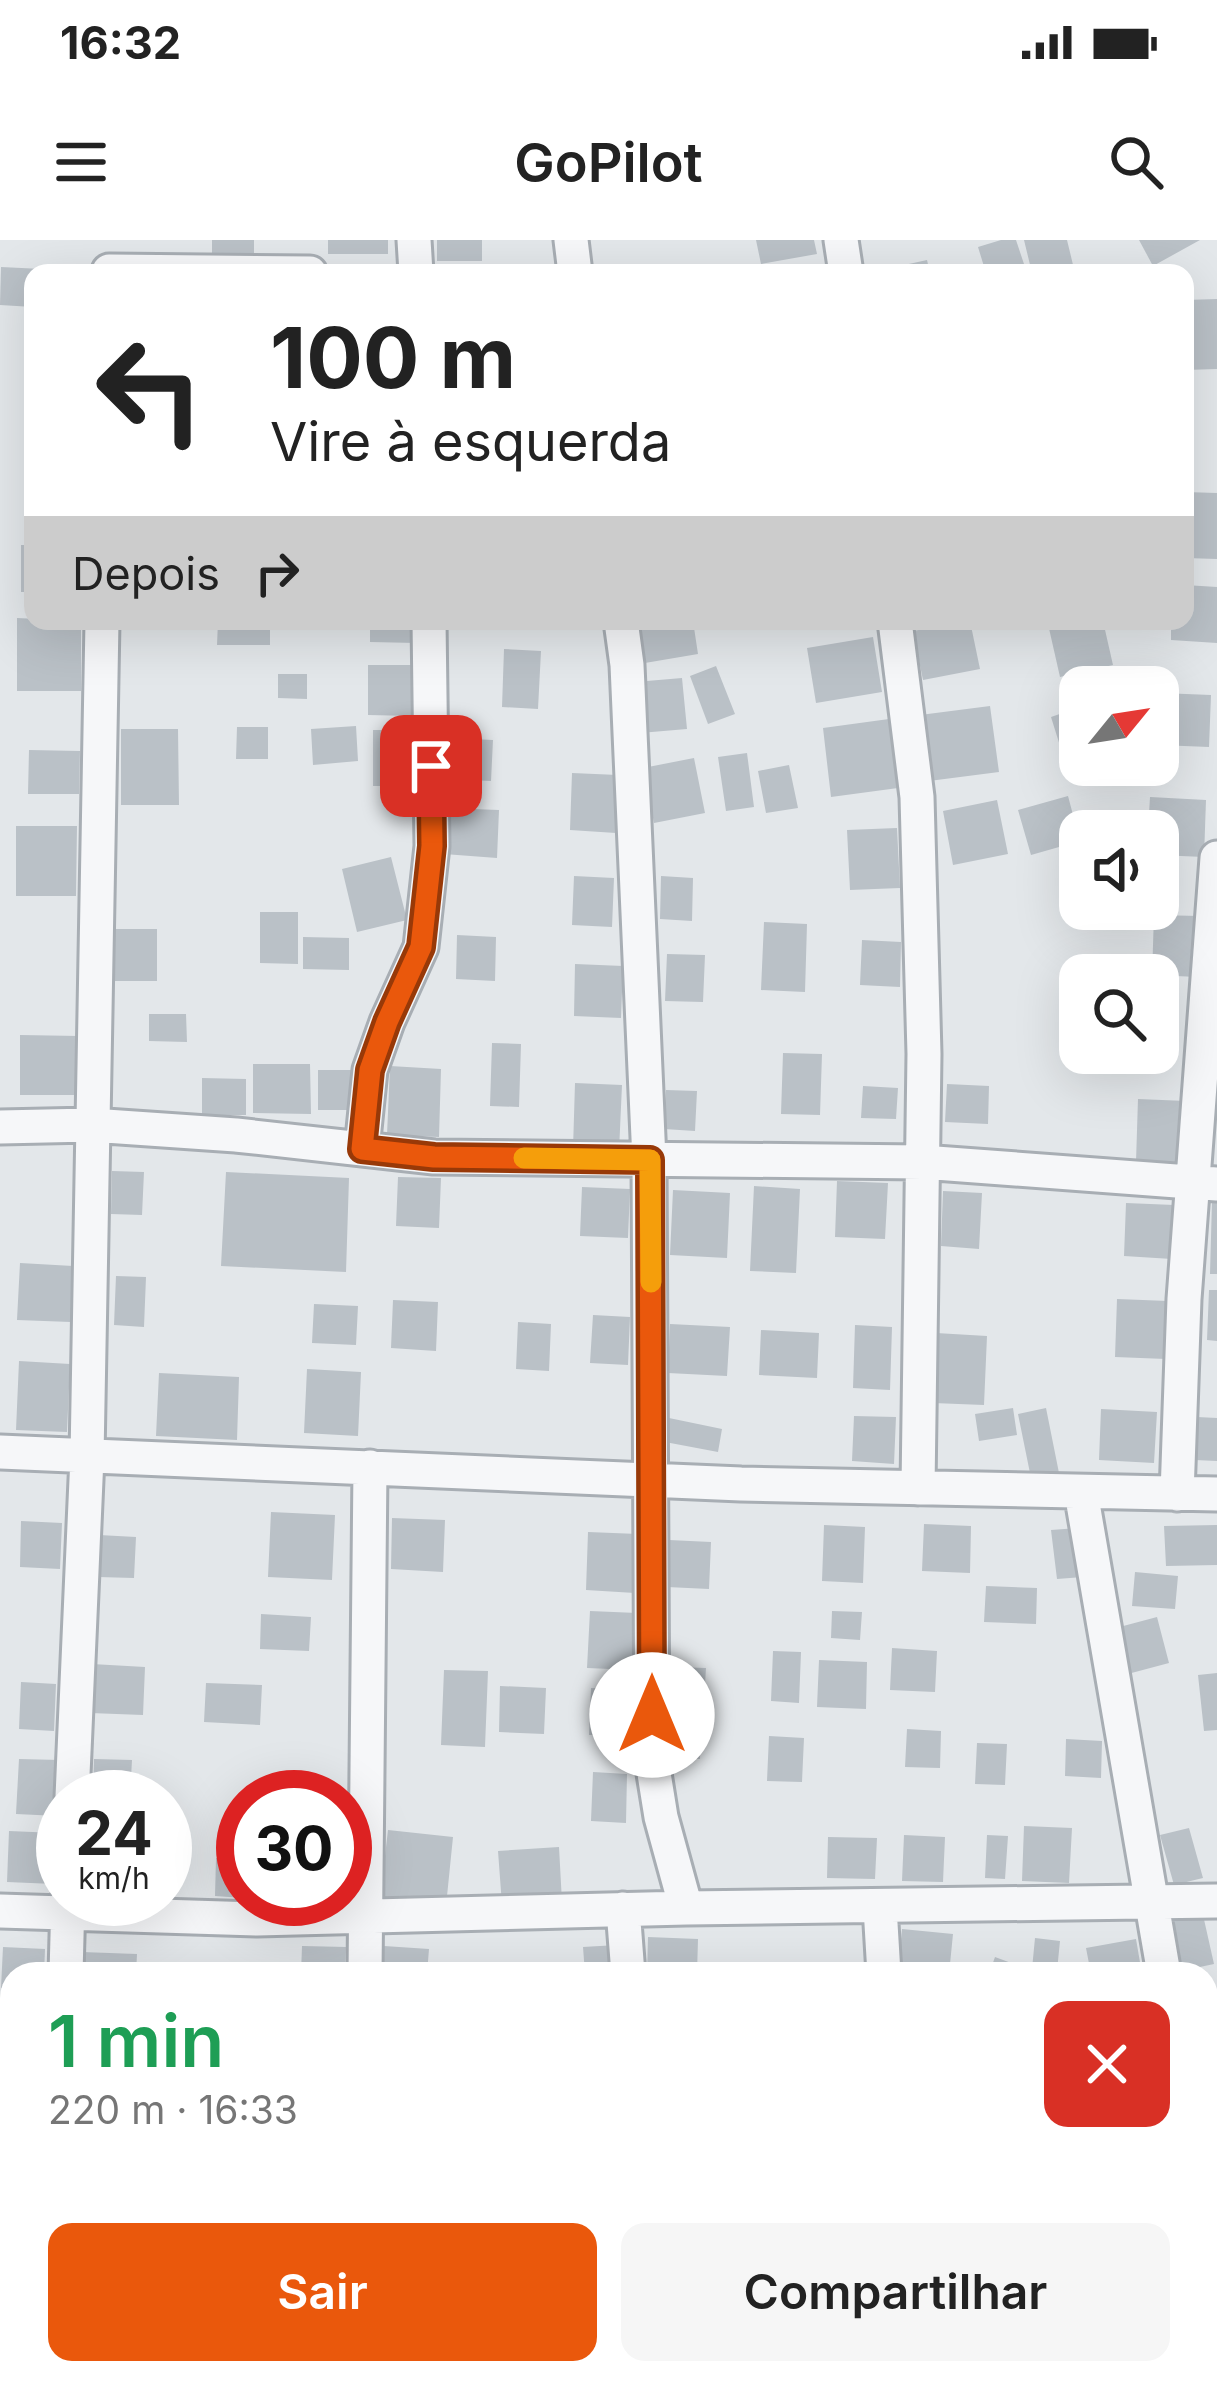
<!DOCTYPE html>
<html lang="pt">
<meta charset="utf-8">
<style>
body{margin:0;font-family:Inter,sans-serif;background:#f6f6f6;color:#222;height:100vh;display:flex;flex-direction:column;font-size:45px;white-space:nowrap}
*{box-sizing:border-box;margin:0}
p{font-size:39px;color:#767676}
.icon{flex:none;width:66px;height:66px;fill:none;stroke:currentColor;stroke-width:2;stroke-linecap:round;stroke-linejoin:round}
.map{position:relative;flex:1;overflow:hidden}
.details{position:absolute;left:0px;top:1722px;width:1218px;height:423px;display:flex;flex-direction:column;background:#fff;border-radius:36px 36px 0 0;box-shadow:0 12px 48px #0002}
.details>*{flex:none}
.guide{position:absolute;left:24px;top:24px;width:1170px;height:366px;border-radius:24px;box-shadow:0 12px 48px #0002;background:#fff;color:#222;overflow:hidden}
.needle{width:78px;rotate:60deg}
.buttons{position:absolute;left:1059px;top:426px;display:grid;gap:24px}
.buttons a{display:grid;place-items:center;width:120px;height:120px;border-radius:24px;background:#fff;box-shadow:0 12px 48px #0002;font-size:60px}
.speed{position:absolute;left:36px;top:1530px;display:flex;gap:24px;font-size:60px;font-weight:700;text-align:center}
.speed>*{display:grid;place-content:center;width:156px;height:156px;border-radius:50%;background:#fff;box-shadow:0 12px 48px #0002;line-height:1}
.speed small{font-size:30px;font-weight:400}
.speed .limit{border:18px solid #d22;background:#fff;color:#111}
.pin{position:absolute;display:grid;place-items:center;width:102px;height:102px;color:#fff;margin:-51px;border-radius:24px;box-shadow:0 6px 18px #0006}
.me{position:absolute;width:132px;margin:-66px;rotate:0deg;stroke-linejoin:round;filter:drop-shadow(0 0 9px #0008)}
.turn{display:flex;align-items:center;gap:42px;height:252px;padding:0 48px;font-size:54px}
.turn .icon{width:156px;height:156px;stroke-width:2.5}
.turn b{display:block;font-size:84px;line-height:102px}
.then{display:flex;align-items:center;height:114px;padding:0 48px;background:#0003;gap:24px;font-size:45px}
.round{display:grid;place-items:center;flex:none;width:126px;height:126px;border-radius:24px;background:#f6f6f6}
.overview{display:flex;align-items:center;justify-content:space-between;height:204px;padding:0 48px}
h1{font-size:72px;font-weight:600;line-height:90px;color:#1e9e55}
.primary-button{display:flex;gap:24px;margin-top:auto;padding:24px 48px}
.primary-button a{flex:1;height:138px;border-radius:24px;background:#ea580c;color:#fff;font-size:48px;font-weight:600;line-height:138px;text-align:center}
.primary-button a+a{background:#f6f6f6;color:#222}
.status{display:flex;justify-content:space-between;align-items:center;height:84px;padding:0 60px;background:#fff;direction:ltr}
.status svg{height:33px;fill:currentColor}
header{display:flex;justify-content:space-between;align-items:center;height:156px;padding:0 48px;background:#fff;font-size:54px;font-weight:600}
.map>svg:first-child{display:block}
</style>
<div class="status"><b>16:32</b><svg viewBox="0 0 49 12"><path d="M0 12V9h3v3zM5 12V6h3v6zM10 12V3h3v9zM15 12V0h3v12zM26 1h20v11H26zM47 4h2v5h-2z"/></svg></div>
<header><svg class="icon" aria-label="menu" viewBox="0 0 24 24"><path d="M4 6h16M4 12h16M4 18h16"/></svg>GoPilot<svg class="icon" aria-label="search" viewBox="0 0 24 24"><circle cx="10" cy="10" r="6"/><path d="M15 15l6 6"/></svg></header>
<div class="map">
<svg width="1217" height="2143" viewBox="0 0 1217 2143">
<rect width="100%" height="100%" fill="#e3e7ea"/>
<path fill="#bac1c7" d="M212 0H254V19L212 18Z
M328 0H388V14H328Z
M437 0H482V21H437Z
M756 0H814L817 14 761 24Z
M1001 0H1016L1027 33H986L978 7Z
M1024 0H1067L1075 33H1032Z
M1139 0H1200L1153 26Z
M927 20 930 33H877V31Z
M1 27 42 29V33H33V67L0 65Z
M1217 59V129L1185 130V60Z
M1185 252 1217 253V319L1185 318Z
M21 305H33V352H21Z
M1185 345 1217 347V403L1171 400V381H1185Z
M17 378 81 381V451H17Z
M218 381H270V405H217Z
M370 381H416V403L370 402Z
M632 381H693L698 414 639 424Z
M970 381 980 429 923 440 913 391Z
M1063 381H1103L1113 425 1060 437 1048 384Z
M873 397 882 452 816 463 807 408Z
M504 409 541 411 538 469 502 467Z
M368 425H412V476L368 475Z
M716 426 735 474 708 484 690 436Z
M278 434H307V459L278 458Z
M682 438 687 489 640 493 635 442Z
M1161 453 1211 455 1209 507 1159 505Z
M990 466 999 532 929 541 920 475Z
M1080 467V525L1120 526 1071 541 1051 477Z
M889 479 898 548 831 557 823 488Z
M356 486 358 521 313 525 311 489Z
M237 487H268V519H236Z
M121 489H178L179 565H121Z
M373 490H423L422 546H373Z
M452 498 493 500 491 541 450 539Z
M29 510 80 511 79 554H28Z
M747 513 754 567 726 571 718 517Z
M694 518 705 573 654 583 643 528Z
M789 525 798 568 766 573 758 531Z
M572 533 618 535 616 593 570 590Z
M1068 556 1080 601 1031 615 1018 570Z
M1150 557 1206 560 1204 617 1158 615V591H1148Z
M997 560 1008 614 953 625 943 571Z
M446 568 499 570 497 618 444 614Z
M16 586H77L76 656H16Z
M897 588 900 648 850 650 847 590Z
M391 617 407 680 357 692 342 629Z
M574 636 614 638 612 687 572 685Z
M661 636 693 638 692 681 660 679Z
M260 672H298V724L260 723Z
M1154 675 1200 676 1198 737 1152 735Z
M764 682 807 684 805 752 761 750Z
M113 689H157V741H113Z
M457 695 496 697 495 741 456 739Z
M303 697 349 698V730L303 729Z
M862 700 901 702 900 747 860 745Z
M667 714 705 715 703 762 665 761Z
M575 724 623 726 621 778 574 776Z
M149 774H186L187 802 149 801Z
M20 795 79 796V855H20Z
M492 803 521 804 519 867 490 866Z
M783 813 822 814 820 875 781 874Z
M253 824H310L311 874 253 873Z
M390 826 441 829 439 897 387 895Z
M318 830H354V870H318Z
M202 838 246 839V875H202Z
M575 843 622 845 619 911 573 909Z
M947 844 989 846 988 884 945 882Z
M863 846 898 848 896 879 861 878Z
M666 850 697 851 695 891 664 889Z
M1138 859 1186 861 1184 924 1136 922Z
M112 931 144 932 142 975 111 974Z
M226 932 349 938 346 1032 221 1026Z
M398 937 441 938 439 988 396 986Z
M837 941 888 943 885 999 835 997Z
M754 946 800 949 796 1033 750 1031Z
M582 947 630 949 628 998 580 996Z
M673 950 730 953 727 1018 670 1015Z
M943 951 982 953 979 1009 941 1006Z
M1212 961H1217V1034H1210Z
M1126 963 1174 965 1172 1019 1124 1016Z
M20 1023 73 1026 71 1082 17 1080Z
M116 1036 146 1037 144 1087 114 1085Z
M1209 1050H1217V1101L1207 1100Z
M1117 1059 1168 1061 1166 1119 1115 1117Z
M393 1060 438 1062 436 1111 391 1108Z
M314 1064 358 1066 356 1105 312 1103Z
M593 1075 630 1077 628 1125 590 1123Z
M518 1082 551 1084 549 1131 516 1129Z
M670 1084 730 1087 727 1136 668 1133Z
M855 1085 892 1087 890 1150 853 1148Z
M761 1090 819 1093 817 1138 759 1135Z
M936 1093 987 1096 984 1165 933 1163Z
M19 1121 70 1124 67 1192 16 1190Z
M307 1129 361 1132 358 1196 304 1193Z
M159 1133 239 1137 237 1200 156 1196Z
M1013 1168 1017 1195 979 1201 975 1174Z
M1046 1168 1059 1233 1031 1238 1018 1174Z
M1101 1169 1157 1172 1154 1223 1099 1220Z
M854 1176 896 1177 894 1224 852 1221Z
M1197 1177 1217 1178V1221L1195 1220Z
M669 1178 722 1189 718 1212 665 1202Z
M271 1272 335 1275 332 1340 268 1337Z
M392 1278 445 1280 443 1332 391 1329Z
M21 1281 62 1283 60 1329 20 1327Z
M924 1284 971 1286 970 1333 922 1331Z
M824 1285 865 1287 863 1343 822 1341Z
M1217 1285V1325L1166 1326 1164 1286Z
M1078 1288 1083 1337 1057 1339 1051 1290Z
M588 1292 638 1294 635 1353 586 1350Z
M99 1295 136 1297 134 1338 98 1337Z
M669 1300 711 1302 709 1349 667 1347Z
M1135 1332 1178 1336 1175 1369 1132 1366Z
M986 1346 1037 1348 1036 1384 984 1382Z
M590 1371 637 1373 635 1430 587 1428Z
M832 1371 862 1372 860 1400 831 1398Z
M261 1374 311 1377 309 1411 260 1409Z
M1157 1377 1169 1423 1124 1435 1112 1389Z
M892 1408 937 1411 935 1452 890 1450Z
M773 1411 801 1412 799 1463 771 1461Z
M819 1420 867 1422 866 1469 817 1467Z
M92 1424 145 1427 143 1475 90 1473Z
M676 1427 706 1428 704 1461 675 1459Z
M444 1430 488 1431 485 1507 441 1505Z
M1217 1433V1490L1204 1491 1198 1435Z
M21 1442 56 1444 54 1491 19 1489Z
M206 1443 262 1445 260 1485 204 1482Z
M500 1446 546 1448 544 1494 499 1492Z
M591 1448 633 1450 631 1496 589 1495Z
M670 1486 701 1487 700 1519 668 1518Z
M907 1489 941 1491 940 1528 905 1527Z
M769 1496 804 1498 802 1542 767 1541Z
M1066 1499 1102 1501 1101 1538 1065 1536Z
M977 1503 1007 1504 1005 1545 975 1544Z
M19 1519 60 1520 58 1576 16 1574Z
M94 1519 132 1520 130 1557H93Z
M593 1532 627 1534 626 1583 591 1581Z
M1024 1586 1072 1588 1069 1643 1022 1641Z
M1189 1588 1203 1638 1174 1645 1160 1595Z
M388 1590 453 1597 446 1666 380 1659Z
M9 1591 56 1593 54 1644 7 1642Z
M904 1595 945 1597 943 1642 902 1641Z
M987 1595 1008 1596 1005 1639 985 1638Z
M828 1597 877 1598 875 1639 827 1638Z
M559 1607 562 1662 502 1665 498 1611Z
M216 1618 243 1619V1658L215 1656Z
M1203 1675 1214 1724 1181 1731 1171 1682Z
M902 1689 953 1694 949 1734H898Z
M648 1697 698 1699 697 1734H647Z
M1035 1698 1060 1701 1057 1731 1032 1729Z
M1136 1699 1142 1734H1091L1086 1708Z
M617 1705 619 1734H585L583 1707Z
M302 1706 346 1707 345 1734H301Z
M384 1706 429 1709 427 1734H383Z
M3 1707 45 1709 44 1734H12V1748H1Z
M82 1712 137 1714 136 1734H81Z
M995 1717 1022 1727 1020 1734H989Z
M1217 1776V1817L1206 1820V1779Z
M0 1974 12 1975V2036H0Z
M383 2133H432V2143H383Z"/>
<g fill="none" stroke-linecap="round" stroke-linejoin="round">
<defs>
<path id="minor" d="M414 0 416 33
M571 0 575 33
M841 0 846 33
M109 31 310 33
M621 381 627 425 649 920 652 1521 661 1577 686 1668
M895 381 917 557 924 814 918 1248
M0 887 91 885 236 895 434 917 922 922 1217 944
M362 909 370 830 387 782 421 707 432 606 429 381
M0 1212 741 1244 1217 1254
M1081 1252 1164 1734
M1177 1254 1184 1059 1217 618
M72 1557 87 1217 102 381
M880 1667 884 1734
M623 1669 628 1734
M0 1671 257 1679 686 1668 1217 1661
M66 1734 68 1659
M365 1734 370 1227
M1206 1971 1217 2032
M375 2133V2143
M656 2133 657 2143
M909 2133 910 2143
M61 2143V2133"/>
</defs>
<use href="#minor" stroke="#a8aeb4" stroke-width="39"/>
<use href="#minor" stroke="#f6f7f9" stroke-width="33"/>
</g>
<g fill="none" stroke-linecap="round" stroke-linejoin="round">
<defs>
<path id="route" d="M431 526 432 606 421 707 387 782 370 830 362 909 434 917 650 920 652 1475"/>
</defs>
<use href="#route" stroke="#983908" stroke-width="30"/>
<use href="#route" stroke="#ea580c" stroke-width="21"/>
<path stroke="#f59e0b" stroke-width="21" d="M524 918 650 920 651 1042"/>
</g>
</svg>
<div class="buttons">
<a><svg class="needle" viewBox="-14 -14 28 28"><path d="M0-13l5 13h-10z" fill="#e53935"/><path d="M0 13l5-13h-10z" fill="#767676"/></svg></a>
<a><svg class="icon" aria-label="sound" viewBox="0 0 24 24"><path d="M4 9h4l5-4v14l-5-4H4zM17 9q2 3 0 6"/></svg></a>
<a><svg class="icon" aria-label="search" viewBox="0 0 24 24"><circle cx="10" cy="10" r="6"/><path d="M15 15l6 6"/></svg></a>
</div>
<div class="speed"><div>24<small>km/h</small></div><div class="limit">30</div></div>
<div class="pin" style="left:431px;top:526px;background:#d93025"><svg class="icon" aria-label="arrive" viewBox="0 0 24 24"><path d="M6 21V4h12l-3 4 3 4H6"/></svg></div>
<svg class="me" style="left:652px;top:1475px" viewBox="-20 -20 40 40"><circle r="19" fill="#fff"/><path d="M0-13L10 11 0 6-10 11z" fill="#ea580c"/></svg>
<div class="guide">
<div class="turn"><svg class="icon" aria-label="left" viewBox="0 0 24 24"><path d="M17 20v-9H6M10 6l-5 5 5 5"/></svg><div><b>100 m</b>Vire à esquerda</div></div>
<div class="then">Depois<svg class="icon" aria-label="right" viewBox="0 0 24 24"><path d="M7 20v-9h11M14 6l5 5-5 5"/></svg></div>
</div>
<section class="details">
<div class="overview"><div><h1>1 min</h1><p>220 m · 16:33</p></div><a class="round" style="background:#d93025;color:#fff"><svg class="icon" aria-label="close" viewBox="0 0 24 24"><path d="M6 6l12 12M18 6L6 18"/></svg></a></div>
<div class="primary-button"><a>Sair</a><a>Compartilhar</a></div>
</section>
</div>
